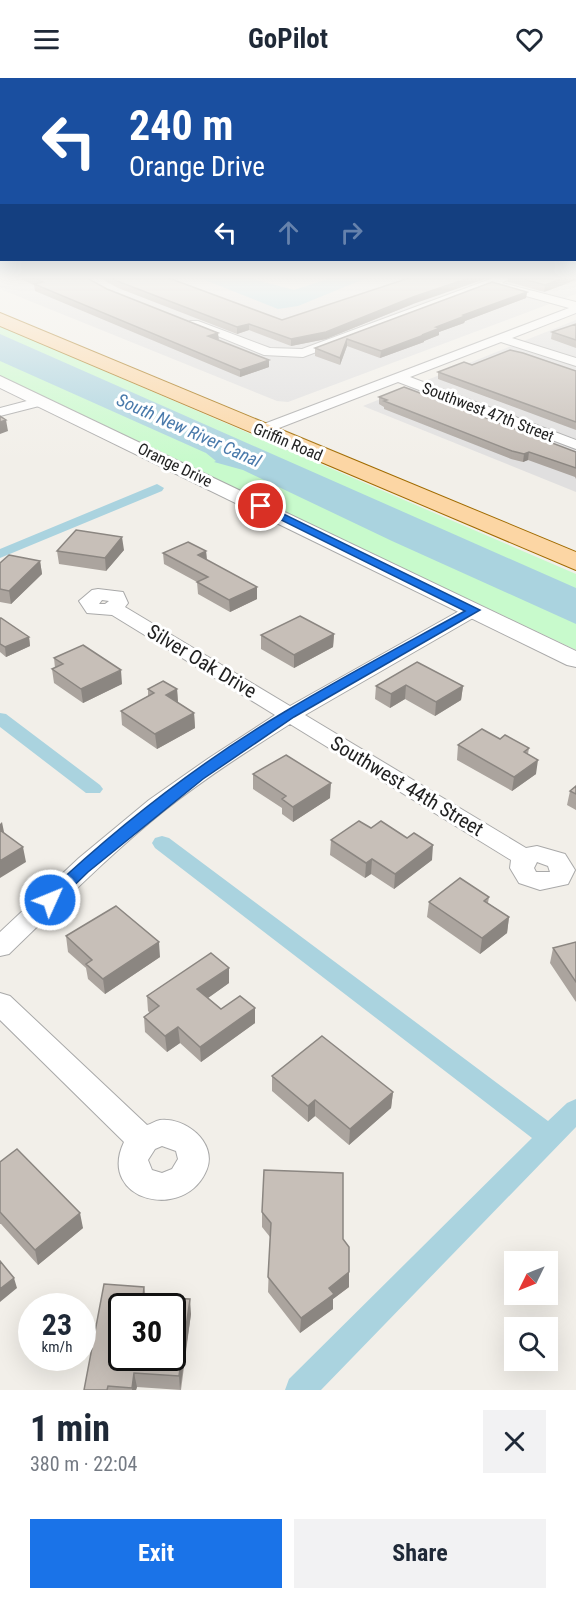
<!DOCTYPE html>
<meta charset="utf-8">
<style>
body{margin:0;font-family:"Roboto Condensed",sans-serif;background:#f2f2f3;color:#1f2937;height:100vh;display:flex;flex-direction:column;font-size:22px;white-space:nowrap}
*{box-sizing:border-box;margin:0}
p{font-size:20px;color:#747a83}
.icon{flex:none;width:33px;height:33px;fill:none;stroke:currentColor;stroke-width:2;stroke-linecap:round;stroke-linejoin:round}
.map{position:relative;height:1312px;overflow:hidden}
.details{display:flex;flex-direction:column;background:#fff;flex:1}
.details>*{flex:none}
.guide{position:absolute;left:0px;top:0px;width:576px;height:183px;box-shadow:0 6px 24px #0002;background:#1a4fa0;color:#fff;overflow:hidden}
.needle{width:39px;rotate:227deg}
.buttons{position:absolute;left:504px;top:1173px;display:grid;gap:12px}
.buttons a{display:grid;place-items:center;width:54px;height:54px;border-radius:0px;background:#fff;box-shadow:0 6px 24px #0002;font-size:30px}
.speed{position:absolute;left:18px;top:1215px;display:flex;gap:12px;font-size:30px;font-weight:700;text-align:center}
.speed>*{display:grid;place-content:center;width:78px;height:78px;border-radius:50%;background:#fff;box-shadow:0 6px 24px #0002;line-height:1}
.speed small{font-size:15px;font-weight:400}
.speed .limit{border:3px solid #111;border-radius:9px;background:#fff;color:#111}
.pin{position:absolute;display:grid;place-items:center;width:51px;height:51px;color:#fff;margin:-26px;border:3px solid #fff;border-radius:50%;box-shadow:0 2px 6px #0007}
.me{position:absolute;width:66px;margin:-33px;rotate:46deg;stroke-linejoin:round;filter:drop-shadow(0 0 4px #0008)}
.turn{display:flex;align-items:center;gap:21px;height:126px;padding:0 30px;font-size:27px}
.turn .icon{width:78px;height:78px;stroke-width:2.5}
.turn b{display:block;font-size:42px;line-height:51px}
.lanes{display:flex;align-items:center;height:57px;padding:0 30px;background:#0003;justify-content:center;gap:30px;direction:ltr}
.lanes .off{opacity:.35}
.round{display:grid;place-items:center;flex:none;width:63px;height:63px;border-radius:0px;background:#f2f2f3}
.summary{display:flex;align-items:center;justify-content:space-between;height:102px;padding:0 30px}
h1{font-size:36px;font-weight:700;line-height:45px}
.action{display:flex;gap:12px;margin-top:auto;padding:12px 30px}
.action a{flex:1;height:69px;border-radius:0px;background:#1a73e8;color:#fff;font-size:24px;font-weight:700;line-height:69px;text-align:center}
.action a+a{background:#f2f2f3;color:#1f2937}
header{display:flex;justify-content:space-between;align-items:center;height:78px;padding:0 30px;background:#fff;font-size:27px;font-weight:700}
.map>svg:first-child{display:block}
</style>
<header><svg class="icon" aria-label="menu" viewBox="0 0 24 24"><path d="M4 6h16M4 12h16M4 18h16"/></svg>GoPilot<svg class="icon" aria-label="heart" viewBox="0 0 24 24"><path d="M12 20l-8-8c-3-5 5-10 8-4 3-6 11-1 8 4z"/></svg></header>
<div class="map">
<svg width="576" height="1312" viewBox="0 0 576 1312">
<rect width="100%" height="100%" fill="#f2efe9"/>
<path fill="#e0dfdf" d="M0 199H576V216L288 324 277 323 0 211Z
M576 242V414L363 328 521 264Z"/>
<path fill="#c8facc" d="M0 248 576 496V572L0 300Z"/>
<path fill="#aad3df" d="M197 199H246L294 212 334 199H369L298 228 278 231Z
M0 256 576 510V546L392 463 243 392 214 384 216 383 206 375 0 283Z"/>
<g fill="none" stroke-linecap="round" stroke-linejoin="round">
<path fill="#aad3df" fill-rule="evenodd" d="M157 406 164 410 162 413 0 480V471Z
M0 635 6 636 100 707 103 711 100 715H86L0 649Z
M162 758 169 760 548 1043 567 1025 576 1021V1049L321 1312H285L289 1301 532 1060 155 770 152 765 155 760Z"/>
<defs>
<path id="minor" d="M496 199H512L502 205 576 224V235L512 260 576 280V288L501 264 410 299 576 362V371L398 304 266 355 261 356 254 352 256 349 569 230 497 210 496 207 303 279 264 277 188 246 190 243H198L270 270 302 271Z
M42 319 49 323 47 326 0 338V330Z
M98 511 123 514 128 525 125 529 290 628 468 528H480L483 532 480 536 305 637 526 770 537 768 565 776 575 792 568 806 540 812 519 805 510 790 511 782 290 646C247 673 204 701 165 732 110 776 60 827 9 876L0 878V854L79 780 149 722 209 680 275 637 112 537 87 535 79 523 92 512ZM102 522 109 523 105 526H99ZM537 784 548 788 550 794H536L534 790Z
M0 915 10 918 147 1047C151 1046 155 1043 160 1042 185 1039 217 1064 207 1091 186 1145 96 1123 124 1064L0 942ZM162 1068 176 1073 178 1081 172 1091 162 1095 152 1092 148 1082 155 1071Z"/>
<path id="tertiary" d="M0 298 576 573V589L567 587 0 310Z"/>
<path id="primary" d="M0 235 576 474V492L0 248Z"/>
</defs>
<use href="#minor" stroke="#a9a9a9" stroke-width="2"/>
<use href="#tertiary" stroke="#a9a9a9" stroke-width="2"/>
<use href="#primary" stroke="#a06b00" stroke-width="2"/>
<use href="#minor" fill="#fff" fill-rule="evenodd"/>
<use href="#tertiary" fill="#fff" fill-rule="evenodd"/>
<use href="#primary" fill="#fcd6a4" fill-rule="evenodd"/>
</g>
<path fill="#aba49e" d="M16 199H85L107 211 218 262 269 289 240 299 35 213 34 207Z
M98 199H166L282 242 413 226 326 261 291 268 249 252 237 256 118 210Z
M508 199H576V202L544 214 508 204Z
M492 204 527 214 526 220 465 243 464 245 439 254V257L424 263V264L380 280 347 268 340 287 315 278V270Z
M576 246V270L551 261 552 254Z
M472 287 576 293V352L438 301V294Z
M379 319 576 374V401L575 399 528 382 523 384 511 381 384 331V329L379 326Z
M124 472 106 493 59 486 57 473Z
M206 473 207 482 257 509V521L230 534 198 516 197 504 164 486 163 475Z
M40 483 42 496 11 526 0 524V485Z
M0 540 29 559 30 568 6 579 0 574Z
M334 556 333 569 294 590 261 571V557Z
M54 580 122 606 83 625 54 605 52 591 55 590Z
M376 608H463L461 622 435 638 405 621 390 630 375 621Z
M148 611H177L178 625 194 635 195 650 157 671 122 647 121 633 148 618Z
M500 661 529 670 528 676 536 696 512 713 457 682 458 667Z
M253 696 330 720 293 744 282 736V730L253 711Z
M576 708V732L567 727 570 713Z
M371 750 432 782 394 811 371 796 365 800 330 777 331 762Z
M489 819 488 825 509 839 507 855 480 876 427 839 429 824Z
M66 858 160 879 105 916 88 901 86 890 68 874Z
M576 864V924L550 885 553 870Z
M229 905 208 920 221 931 255 945 201 984 180 965 167 974 145 954 144 939 150 935 148 933 147 918Z
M272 998 393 1014 391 1030 349 1067 315 1038 308 1044 272 1013Z
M0 1084 83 1150 38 1187 1 1146H0Z
M262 1134 343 1161 349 1194V1209L333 1221V1231L300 1255 268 1214 270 1159 262 1149Z
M144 1209 146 1219 191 1236 181 1312 137 1309 136 1312H84Z"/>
<path fill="#8b8681" d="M472 199H491L413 226 326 261 291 268V261Z
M566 199H576V202L544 214 545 207Z
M527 214 526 220 465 243 464 245 439 254V257L424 263V264L380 280 381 273 422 257 436 249 463 237Z
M249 246V252L237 256V249Z
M218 255 219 262 208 258Z
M347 261V268L340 287V280Z
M269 282V289L240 299V292Z
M6 342 8 353 0 356V344Z
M529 374 528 382 523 384 524 376Z
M122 459 124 472 106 493 105 480Z
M206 473 207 485 198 477Z
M40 483 42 496 11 526 9 513Z
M257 509V521L230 534 229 522Z
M334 556 333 569 294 590V577Z
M29 559 30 568 6 579 5 569Z
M121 592 122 606 83 625 81 611Z
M406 607 405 621 390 630 391 616Z
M463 608 461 622 435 638 436 624Z
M177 611 178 625 166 617Z
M194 635 195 650 157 671 155 656Z
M538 682 536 696 512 713 514 699Z
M331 705 330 720 293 744V729Z
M2 744 5 759 0 762V746Z
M433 767 432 782 394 811 395 796Z
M23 769 26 784 0 800V783Z
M372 781 371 796 365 800 366 785Z
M509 839 507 855 480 876 482 860Z
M159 864 160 879 105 916 103 901Z
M229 890V905L198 927 197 911Z
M255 930V945L201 984 200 969Z
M178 949 180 965 167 974 165 958Z
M393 1014 391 1030 349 1067 350 1051Z
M315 1022V1038L308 1044V1028Z
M80 1135 83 1150 38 1187 35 1172Z
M349 1194V1209L333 1221V1231L300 1255 301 1240 329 1210Z
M14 1200 17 1210 0 1224V1211Z
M190 1221 191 1236 180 1312 179 1298Z
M134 1295 137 1309 136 1312H132Z"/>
<path fill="#c7bfb8" stroke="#8b8681" stroke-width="1.5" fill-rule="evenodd" d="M31 199H85L107 211 218 255 208 258 269 282 240 292 34 206 43 204Z
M110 199H166L282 242 412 199H472L413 219 326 254 291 261 249 246 237 249 117 203Z
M515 199H566L545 207Z
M492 204 527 214 463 237 465 238 436 249 440 250 422 257H424L381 273 347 261 340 280 315 270Z
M576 246V262L552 254Z
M510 272 523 275 576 293V344L438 294 464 284 472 287Z
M404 309 576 374V390L529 374 524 376 512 373 384 323 387 322 379 319Z
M0 338 6 342 0 344Z
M76 452 122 459 105 480 57 473Z
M188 464 206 473 198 477 257 509 229 522 197 504 208 499 163 475Z
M9 477 40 483 9 513 0 511V485Z
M300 538 334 556 294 577 261 557Z
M0 540H1L29 559 5 569 0 566Z
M83 567 121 592 81 611 52 591 63 586 54 580Z
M417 584 463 608 436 624 406 607 391 616 376 608Z
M163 603 177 611 166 617 194 635 155 656 121 633 154 615 148 611Z
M482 651 500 661 505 657 529 670 524 674 538 682 514 699 458 667Z
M286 677 331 705 293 729 282 721 286 718 253 696Z
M576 708V716L570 713Z
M359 743 371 750 381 743 407 760 414 755 433 767 395 796 372 781 366 785 331 762Z
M0 752 23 769 0 783Z
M460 800 489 819 484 823 509 839 482 860 429 824Z
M116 828 159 864 103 901 86 886 92 882 66 858Z
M576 864V904L553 870Z
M211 875 229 890 197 911 221 931 240 918 255 930 200 969 178 949 165 958 144 939 159 928 147 918Z
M322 958 393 1014 350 1051 315 1022 308 1028 272 998Z
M17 1071 80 1135 35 1172 0 1134V1084Z
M264 1092 343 1095V1161L349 1169V1194L329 1210 334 1216 301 1240 268 1199 271 1145 262 1134Z
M0 1183 14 1200 0 1211Z
M104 1206 144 1209 143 1219 190 1221 179 1298 134 1295 132 1310 108 1308 107 1312H84ZM122 1228H172V1280H122Z"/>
<linearGradient id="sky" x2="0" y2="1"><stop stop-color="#8fc0e4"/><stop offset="0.52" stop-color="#f9f8f5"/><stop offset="1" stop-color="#f9f8f5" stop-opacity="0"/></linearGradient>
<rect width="576" height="383" fill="url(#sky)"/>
<path fill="#1a73e8" stroke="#114b97" stroke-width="1.5" d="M261 425 480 532 294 639 203 701 88 794 55 826H44L42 822 44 818C117 749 200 684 286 633 344 598 405 566 465 533L257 430 256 428Z"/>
<g text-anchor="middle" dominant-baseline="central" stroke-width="6" stroke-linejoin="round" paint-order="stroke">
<g font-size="16" fill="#222" stroke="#fff">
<text transform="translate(488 334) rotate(21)">Southwest 47th Street</text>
<text transform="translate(288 364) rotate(23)">Griffin Road</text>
<text transform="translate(175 387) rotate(26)">Orange Drive</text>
</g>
<g font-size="18" font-style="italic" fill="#4a7aab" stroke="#fff">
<text transform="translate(189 352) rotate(24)">South New River Canal</text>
</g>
<g font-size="20" fill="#222" stroke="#fff">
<text transform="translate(202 583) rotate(31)">Silver Oak Drive</text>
<text transform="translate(407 708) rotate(31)">Southwest 44th Street</text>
</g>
</g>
</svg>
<div class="buttons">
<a><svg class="needle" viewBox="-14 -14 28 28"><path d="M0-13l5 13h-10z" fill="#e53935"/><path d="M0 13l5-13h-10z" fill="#747a83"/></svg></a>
<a><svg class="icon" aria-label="search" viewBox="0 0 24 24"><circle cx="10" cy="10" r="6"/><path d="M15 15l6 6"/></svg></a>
</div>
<div class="speed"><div>23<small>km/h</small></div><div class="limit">30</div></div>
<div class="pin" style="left:261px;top:428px;background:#d93025"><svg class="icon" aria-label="arrive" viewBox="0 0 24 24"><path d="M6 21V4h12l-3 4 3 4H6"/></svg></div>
<svg class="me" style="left:50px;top:822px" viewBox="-20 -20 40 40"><circle r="17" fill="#1a73e8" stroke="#fff" stroke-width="3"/><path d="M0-11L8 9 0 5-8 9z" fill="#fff"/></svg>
<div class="guide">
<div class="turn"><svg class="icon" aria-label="left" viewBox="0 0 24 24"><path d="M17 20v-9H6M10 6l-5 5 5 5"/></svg><div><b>240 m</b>Orange Drive</div></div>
<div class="lanes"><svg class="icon" aria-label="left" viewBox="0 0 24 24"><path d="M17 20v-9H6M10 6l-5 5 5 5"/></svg><svg class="icon off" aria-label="ahead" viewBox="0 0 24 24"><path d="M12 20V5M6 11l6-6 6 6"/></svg><svg class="icon off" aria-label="right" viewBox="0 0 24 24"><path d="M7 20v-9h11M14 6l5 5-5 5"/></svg></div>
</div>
</div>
<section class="details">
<div class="summary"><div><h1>1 min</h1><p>380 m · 22:04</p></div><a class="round"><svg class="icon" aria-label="close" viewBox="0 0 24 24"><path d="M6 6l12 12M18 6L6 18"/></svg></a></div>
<div class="action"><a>Exit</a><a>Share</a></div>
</section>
